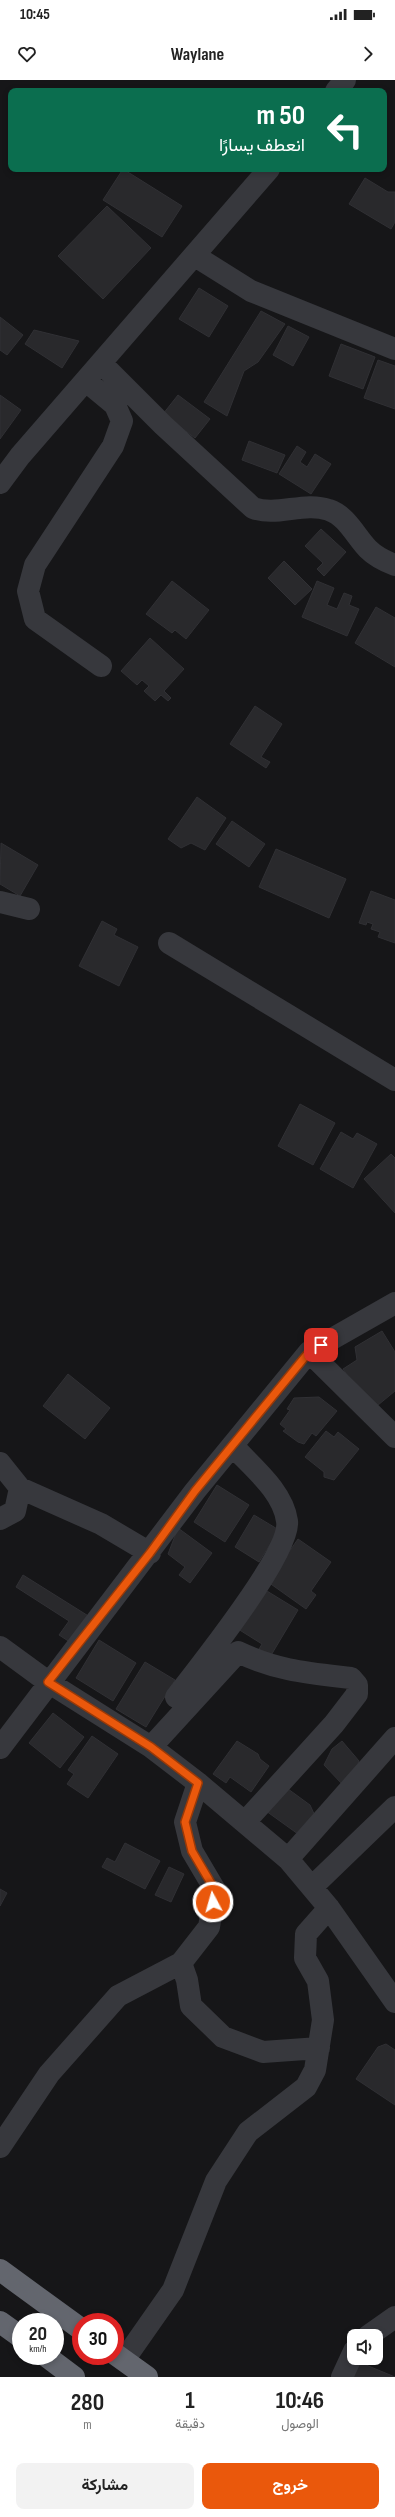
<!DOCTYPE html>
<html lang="ar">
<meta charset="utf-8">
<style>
body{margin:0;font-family:"Sofia Sans Condensed",Vazirmatn,sans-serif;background:#f2f2f2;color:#222;direction:rtl;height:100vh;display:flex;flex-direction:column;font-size:15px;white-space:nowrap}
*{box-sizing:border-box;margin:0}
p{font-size:13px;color:#767676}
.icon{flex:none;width:22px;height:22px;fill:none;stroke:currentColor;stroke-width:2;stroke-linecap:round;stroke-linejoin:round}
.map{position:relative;height:2297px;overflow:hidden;direction:ltr}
.drawer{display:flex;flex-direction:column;background:#fff;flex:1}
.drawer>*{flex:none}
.banner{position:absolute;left:8px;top:8px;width:379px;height:84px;border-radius:8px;box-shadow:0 2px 6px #0003;direction:rtl;background:#0b6e4f;color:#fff;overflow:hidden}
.buttons{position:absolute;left:347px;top:2249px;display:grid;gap:8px}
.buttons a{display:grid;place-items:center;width:36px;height:36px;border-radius:8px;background:#fff;box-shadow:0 2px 6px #0003;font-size:20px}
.speed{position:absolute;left:12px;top:2233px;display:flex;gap:8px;font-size:20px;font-weight:700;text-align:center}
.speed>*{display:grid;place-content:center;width:52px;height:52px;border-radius:50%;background:#fff;box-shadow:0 2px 6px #0003;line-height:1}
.speed small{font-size:10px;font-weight:400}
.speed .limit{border:6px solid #d22;background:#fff;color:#111}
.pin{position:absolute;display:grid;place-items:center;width:34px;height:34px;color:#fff;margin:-17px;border-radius:8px;box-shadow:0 2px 6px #0006}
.me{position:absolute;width:44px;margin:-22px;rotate:354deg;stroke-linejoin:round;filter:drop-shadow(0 0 3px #0008)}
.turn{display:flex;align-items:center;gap:14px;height:84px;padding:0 16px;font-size:18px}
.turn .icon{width:52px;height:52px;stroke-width:2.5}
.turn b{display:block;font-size:28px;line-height:34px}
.eta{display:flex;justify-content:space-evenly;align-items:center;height:68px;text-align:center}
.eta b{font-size:24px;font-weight:700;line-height:28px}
.action{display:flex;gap:8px;margin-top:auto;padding:8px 16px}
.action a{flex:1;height:46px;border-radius:8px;background:#ea580c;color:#fff;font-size:16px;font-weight:700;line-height:46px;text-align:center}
.action a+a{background:#f2f2f2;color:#222}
.status{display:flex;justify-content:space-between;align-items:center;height:28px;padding:0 20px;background:#fff;direction:ltr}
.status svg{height:11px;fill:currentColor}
header{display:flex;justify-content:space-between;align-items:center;height:52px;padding:0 16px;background:#fff;font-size:18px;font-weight:700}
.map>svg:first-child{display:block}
</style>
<div class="status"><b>10:45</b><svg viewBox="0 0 49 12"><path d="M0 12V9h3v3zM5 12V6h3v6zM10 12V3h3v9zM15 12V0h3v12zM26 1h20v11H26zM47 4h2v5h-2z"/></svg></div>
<header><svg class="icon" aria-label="forward" viewBox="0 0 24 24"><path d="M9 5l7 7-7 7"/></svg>Waylane<svg class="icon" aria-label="heart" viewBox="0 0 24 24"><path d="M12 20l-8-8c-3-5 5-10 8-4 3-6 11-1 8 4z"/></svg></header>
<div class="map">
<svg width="395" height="2297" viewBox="0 0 395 2297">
<rect width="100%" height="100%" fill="#161618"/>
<path fill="#29292c" stroke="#303034" d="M123 89 182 126 162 157 103 120Z
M365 98 388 112H395V142L391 149 349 124Z
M107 126 151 168 103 219 58 176Z
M199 208 228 226 209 257 179 239Z
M261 231 285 244 258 282 244 291 227 336 204 322Z
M0 237 23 255 7 275 0 270Z
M288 246 309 257 293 286 273 275Z
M34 250 79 261 62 288 25 264Z
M341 264 375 277 363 309 329 296Z
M378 280 395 286V329L364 318Z
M0 315 21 330 0 359Z
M178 315 210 339 195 358 163 334Z
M249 361 285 375 277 393 242 380Z
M297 366 306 372 300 382 307 387 315 374 331 384 311 414 279 394Z
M321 449 346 472 324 496 317 489 323 483 305 466Z
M284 481 312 509 295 525 268 498Z
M172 501 209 530 186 559 175 550 172 553 146 534Z
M317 501 334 508 327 525 337 529 344 513 352 516 349 525 359 529 347 556 302 537Z
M376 527 395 538V587L355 563Z
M150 558 184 589 164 611 171 618 168 621 161 615 155 621 144 611 149 606 142 600 137 605 121 591Z
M255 626 282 644 261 677 270 682 266 688 230 664Z
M197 717 226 738 205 770 191 763 181 768 168 759Z
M232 741 265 764 249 787 216 764Z
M1 763 38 785 20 816 0 804Z
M276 769 346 799 329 838 259 807Z
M371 811 395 820V863L378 857 380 852 371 849 373 844 367 842 366 845 359 843Z
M102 841 117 849 114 855 138 867 119 906 79 886Z
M300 1024 335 1043 313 1085 278 1066Z
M341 1052 353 1059 357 1053 377 1064 353 1108 320 1089Z
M391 1074 395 1078V1133L364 1099Z
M382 1251 395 1272V1311L372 1330 343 1289 357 1280 355 1267Z
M68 1294 110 1328 85 1359 43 1326Z
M319 1317 337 1331 316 1356 312 1353 304 1364 298 1362 283 1351 286 1349 280 1344 290 1330 287 1329 294 1318Z
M326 1351 334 1357 338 1352 359 1369 334 1400 324 1397V1392L305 1377Z
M217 1405 249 1425 225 1462 194 1442Z
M254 1435 279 1450 259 1482 235 1467Z
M178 1448 212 1473 190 1503 179 1495 185 1487 168 1474Z
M298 1459 331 1482 311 1511 316 1515 306 1529 268 1502Z
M23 1495 90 1537 73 1564 59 1555 69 1541 16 1507Z
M262 1508 298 1530 267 1582 255 1576 262 1564 238 1549Z
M99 1560 136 1583 113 1621 76 1598Z
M145 1582 175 1600 146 1647 116 1629Z
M53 1633 84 1657 60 1688 29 1663Z
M92 1656 118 1674 88 1718 67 1704 74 1694 68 1690Z
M237 1661 258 1674 260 1679 269 1686 251 1712 230 1697 226 1703 213 1694Z
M342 1661 359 1681 354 1694 343 1705 324 1685 332 1669Z
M284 1706 310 1725 316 1738 298 1754 266 1731Z
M125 1763 160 1781 145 1809 102 1787 107 1778 115 1782Z
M169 1787 184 1794 171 1822 155 1815Z
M0 1809 7 1813 0 1826Z
M386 1964 395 1970V2025L356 1999 378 1967Z
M354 2280 395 2297H348Z"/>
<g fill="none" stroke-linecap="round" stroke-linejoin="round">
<path stroke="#37383d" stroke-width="22" d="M336 11 345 0
M195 176 251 211 395 269
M101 283 163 345 253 428C277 437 304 421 329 430 347 436 356 457 368 469 375 476 387 482 395 485
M86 301 115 325 122 341 113 366 35 485 28 511 35 539 101 586
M0 403 20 376 269 89
M0 822 29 829
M169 863 395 1000
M309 1272 395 1357
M0 1383 20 1408 15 1431 0 1439
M20 1408 101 1444 150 1473
M0 1567 48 1602 151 1667 198 1703 288 1779 329 1828 395 1922
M176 1617C197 1590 292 1471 287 1441 283 1411 252 1387 233 1366
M151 1667 238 1572C278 1591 308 1593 351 1598L357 1605V1614L334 1644 245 1742
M0 1668 195 1411 309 1272 395 1223
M288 1779 395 1658
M312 1807 395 1727
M181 1883 187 1900 191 1926 223 1957 263 1972 319 1968
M0 2067 49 1994 118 1916 181 1883 209 1847 215 1810 192 1771 185 1742 198 1703
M368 2256 395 2237
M124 2280 173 2210 216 2101 248 2052 306 2007 315 1990 323 1940 318 1901 305 1878 306 1854 329 1828
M342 2297 354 2271"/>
<path stroke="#63666e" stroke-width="22" d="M0 2190 81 2249
M0 2242 21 2257
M115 2274 147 2297
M46 2276 74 2297"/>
</g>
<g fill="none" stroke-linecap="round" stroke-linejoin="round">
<defs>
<path id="route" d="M213 1822 215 1810 192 1771 185 1742 198 1703 151 1667 48 1602 150 1473 195 1411 309 1272 321 1265"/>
</defs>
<use href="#route" stroke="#983908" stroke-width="10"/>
<use href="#route" stroke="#ea580c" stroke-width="7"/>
</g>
</svg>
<div class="buttons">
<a><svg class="icon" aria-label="sound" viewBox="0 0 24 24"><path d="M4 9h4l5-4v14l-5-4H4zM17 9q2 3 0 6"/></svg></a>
</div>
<div class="speed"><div>20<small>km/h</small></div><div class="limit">30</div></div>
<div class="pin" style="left:321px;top:1265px;background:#d93025"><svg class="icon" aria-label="arrive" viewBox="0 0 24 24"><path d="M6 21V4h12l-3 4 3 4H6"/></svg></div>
<svg class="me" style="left:213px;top:1822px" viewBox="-20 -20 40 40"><circle r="17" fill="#ea580c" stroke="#fff" stroke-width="3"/><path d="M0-11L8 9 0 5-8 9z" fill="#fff"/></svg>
<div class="banner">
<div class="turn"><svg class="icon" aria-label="left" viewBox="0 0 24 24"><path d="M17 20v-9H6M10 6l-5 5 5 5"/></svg><div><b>50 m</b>انعطف يسارًا</div></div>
</div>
</div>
<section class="drawer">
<div class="eta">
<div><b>10:46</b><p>الوصول</p></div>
<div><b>1</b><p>دقيقة</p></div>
<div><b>280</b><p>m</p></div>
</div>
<div class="action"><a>خروج</a><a>مشاركة</a></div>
</section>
